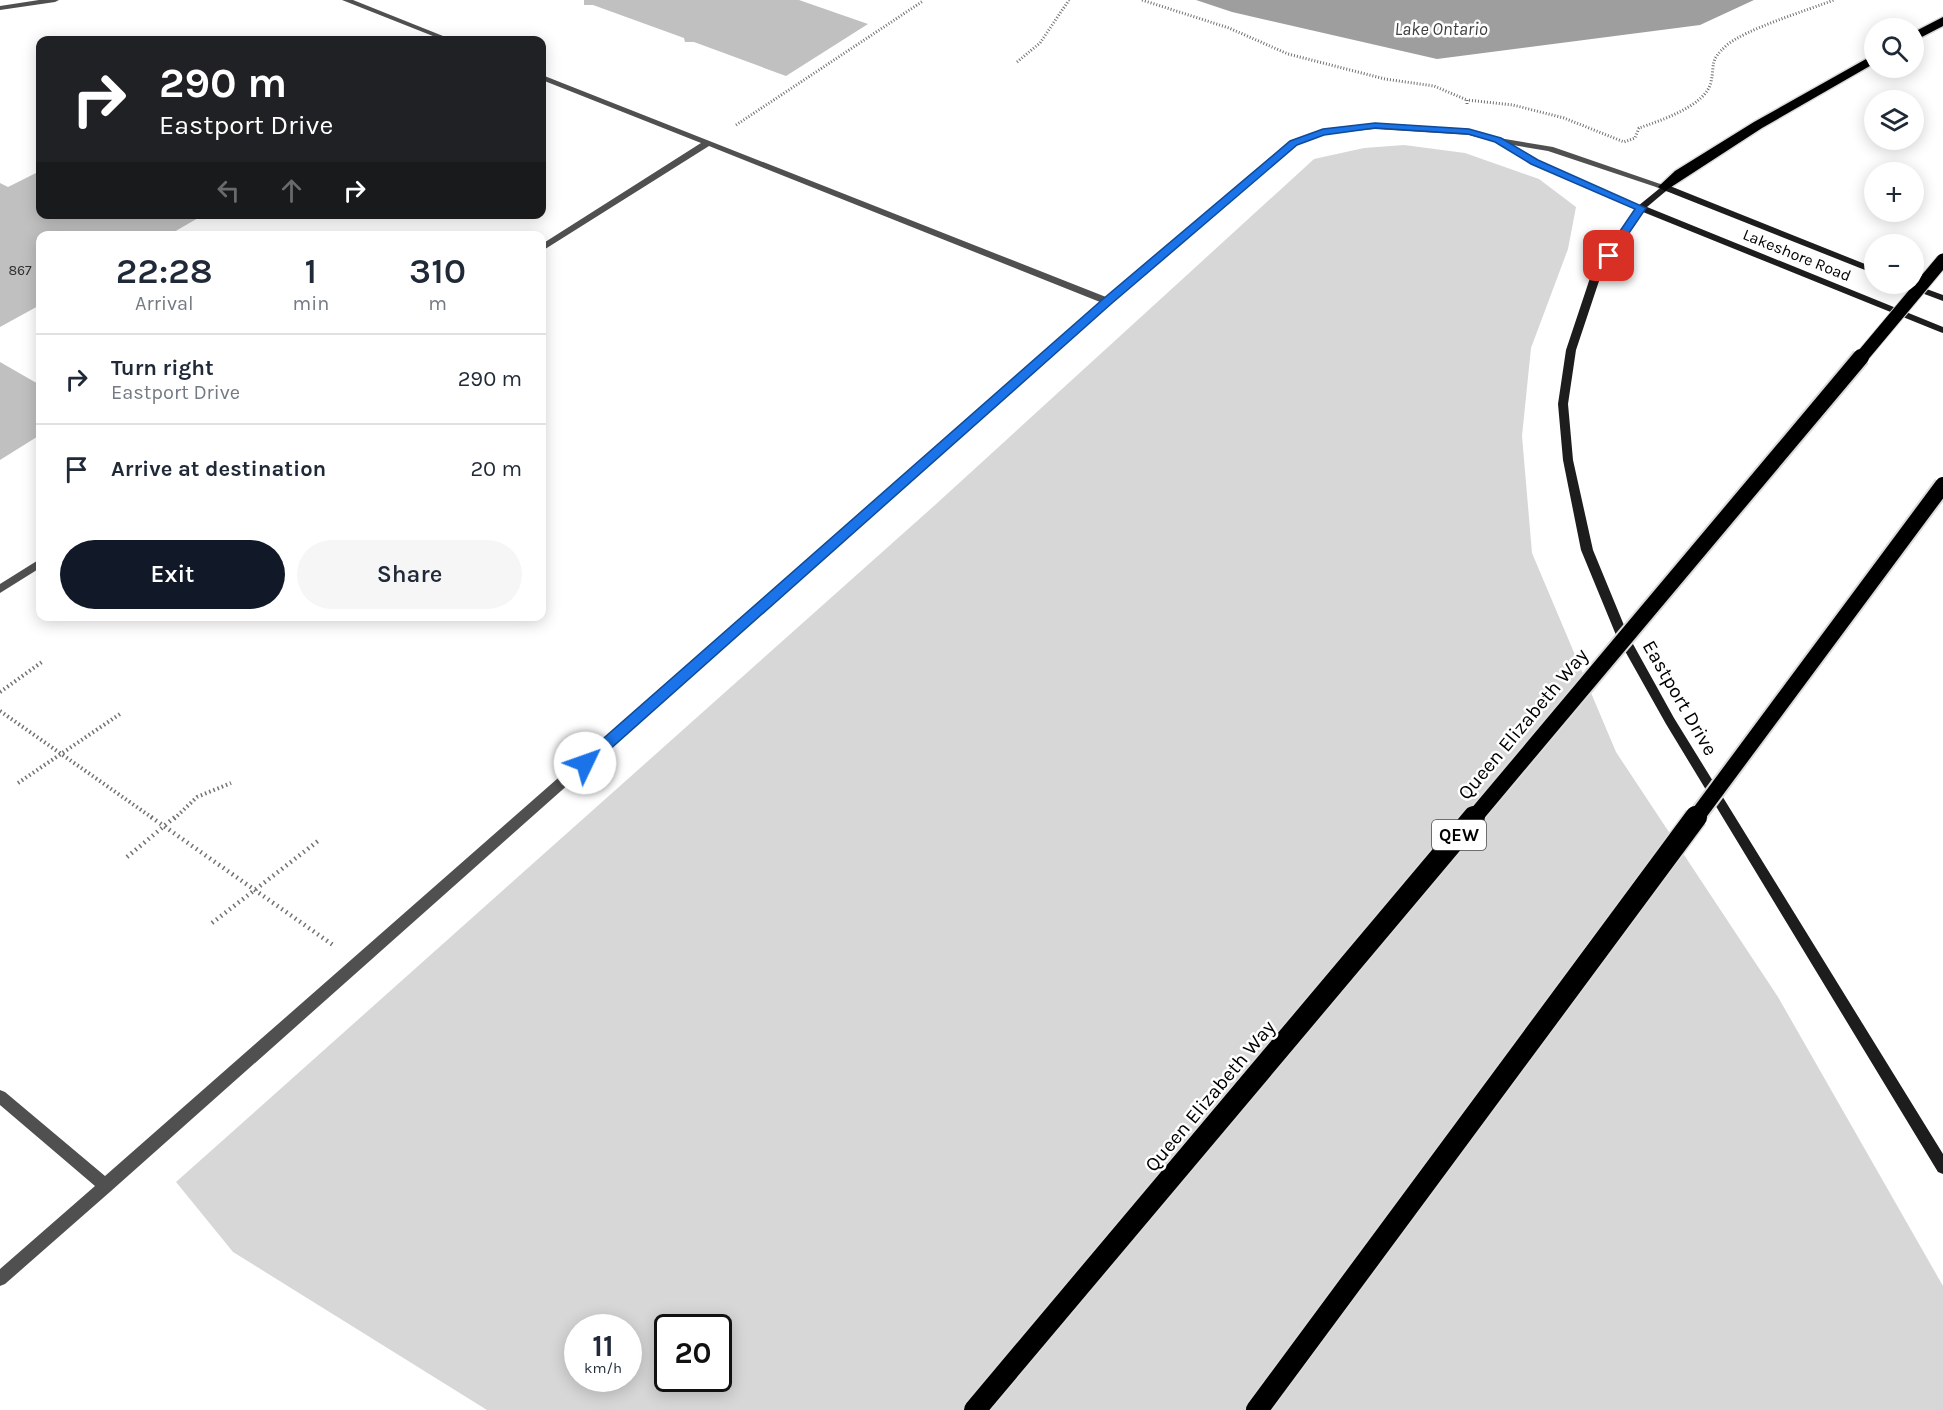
<!DOCTYPE html>
<meta charset="utf-8">
<style>
body{margin:0;font-family:Karla,sans-serif;background:#f6f6f7;color:#1f2937;height:100vh;display:flex;flex-direction:column;font-size:22px;white-space:nowrap}
*{box-sizing:border-box;margin:0}
p{font-size:20px;color:#747a83}
.icon{flex:none;width:33px;height:33px;fill:none;stroke:currentColor;stroke-width:2;stroke-linecap:round;stroke-linejoin:round}
.map{position:relative;flex:1;overflow:hidden}
.panel{position:absolute;left:36px;top:231px;width:510px;height:390px;display:flex;flex-direction:column;background:#fff;border-radius:12px;box-shadow:0 3px 15px #0003}
.panel>*{flex:none}
.hud{position:absolute;left:36px;top:36px;width:510px;height:183px;border-radius:12px;box-shadow:0 3px 15px #0003;background:#202124;color:#fff;overflow:hidden}
.fabs{position:absolute;left:1864px;top:18px;display:grid;gap:12px}
.fabs a{display:grid;place-items:center;width:60px;height:60px;border-radius:50%;background:#fff;box-shadow:0 3px 15px #0003;font-size:30px}
.speed{position:absolute;left:564px;top:1314px;display:flex;gap:12px;font-size:30px;font-weight:700;text-align:center}
.speed>*{display:grid;place-content:center;width:78px;height:78px;border-radius:50%;background:#fff;box-shadow:0 3px 15px #0003;line-height:1}
.speed small{font-size:15px;font-weight:400}
.speed .limit{border:3px solid #111;border-radius:9px;background:#fff;color:#111}
.pin{position:absolute;display:grid;place-items:center;width:51px;height:51px;color:#fff;margin:-26px;border-radius:12px;box-shadow:0 3px 9px #0006}
.me{position:absolute;width:66px;margin:-33px;rotate:48deg;stroke-linejoin:round;filter:drop-shadow(0 0 4px #0008)}
.turn{display:flex;align-items:center;gap:21px;height:126px;padding:0 24px;font-size:27px}
.turn .icon{width:78px;height:78px;stroke-width:2.5}
.turn b{display:block;font-size:42px;line-height:51px}
.lanes{display:flex;align-items:center;height:57px;padding:0 24px;background:#0003;justify-content:center;gap:30px;direction:ltr}
.lanes .off{opacity:.35}
.eta{display:flex;justify-content:space-evenly;align-items:center;height:102px;text-align:center}
.eta b{font-size:36px;font-weight:600;line-height:42px}
.button{display:flex;gap:12px;margin-top:auto;padding:12px 24px}
.button a{flex:1;height:69px;border-radius:36px;background:#111827;color:#fff;font-size:24px;font-weight:600;line-height:69px;text-align:center}
.button a+a{background:#f6f6f7;color:#1f2937}
ul{padding:0;list-style:none}
li{display:flex;align-items:center;gap:18px;height:90px;padding:0 24px;border-top:2px solid #e0e1e3}
li div{flex:1}
li b{display:block;font-size:22px}
li em{font-style:normal}
.map>svg:first-child{display:block}
</style>
<div class="map">
<svg width="1943" height="1410" viewBox="0 0 1943 1410">
<rect width="100%" height="100%" fill="#fff"/>
<path fill="#d7d7d7" fill-rule="evenodd" d="M1404 145 1465 153 1539 179 1576 207 1568 249 1531 348 1522 436 1532 553 1616 752 1778 997 1943 1286V1410H487L233 1252 176 1182 935 505 1314 159 1364 148ZM578 1328H628V1378H578ZM668 1328H718V1378H668Z"/>
<path fill="#9e9e9e" d="M1196 0H1754L1700 25 1437 59 1232 12Z"/>
<path fill="#c0c0c0" d="M584 0H799L868 24 786 76 694 42H685L684 38 593 5H584Z
M40 171V214H205L167 236H40V305L0 327V183L8 187Z
M0 362 40 385V431L37 433 40 435 0 460Z"/>
<g fill="none" stroke-linecap="round" stroke-linejoin="round">
<defs>
<path id="highway" d="M1943 17V26L1914 41V32Z
M1875 54V63L1762 128 1665 191 1658 187 1675 171 1754 122Z"/>
</defs>
<use href="#highway" stroke="#dbdbdb" stroke-width="3"/>
<path stroke="#727272" stroke-width="3" stroke-dasharray="1 2" stroke-linecap="butt" d="M1142 0 1229 28 1288 54 1385 79 1434 86 1467 100
M1017 62 1040 43 1069 0
M1467 104V100L1513 105 1564 118 1624 142 1635 138 1639 128C1659 121 1706 106 1711 82 1715 63 1709 61 1727 45 1746 29 1808 10 1834 0
M736 125 923 1"/>
<path stroke="#727272" stroke-width="4" stroke-dasharray="1.5 3" stroke-linecap="butt" d="M0 692 42 662
M0 711 154 819
M18 783 120 714
M174 819 197 797 231 783"/>
<path stroke="#727272" stroke-width="4.5" stroke-dasharray="1.5 4" stroke-linecap="butt" d="M151 817 333 945
M127 857 175 817
M212 923 318 841"/>
<path fill="#505050" fill-rule="evenodd" d="M39 0H59L55 2 0 10V6Z
M342 0H353L453 40H443Z
M542 75 1106 297 1290 141 1323 129 1375 123 1469 129 1499 138 1553 147 1669 187 1668 189H1662L1548 151 1513 145 1538 160 1645 208 1644 210H1638L1532 164 1504 147V144L1469 135 1375 129 1324 134 1296 145 1110 303 111 1191 5 1284 0 1286V1269L95 1186 0 1105V1090L5 1092 105 1176 1100 302 709 146 542 251V244L701 143 542 80Z
M40 559V568L0 593V584Z"/>
<path fill="#1d1d1d" fill-rule="evenodd" d="M1665 184 1875 268V274L1666 191 1647 207 1943 327V333L1940 332 1643 212 1601 275 1576 350 1568 404 1573 460 1593 550 1628 635 1674 718 1943 1154V1174L1938 1172 1666 724 1616 635 1581 550 1563 460 1558 404 1566 350 1591 275 1638 206Z
M1902 284H1913L1943 295V301L1903 286Z"/>
<use href="#highway" fill="#000" fill-rule="evenodd"/>
<defs>
<path id="highway-bridge-far2" d="M1860 359 1943 260"/>
<path id="highway-bridge-far1" d="M1473 819 1861 357
M1695 819 1943 485"/>
<path id="highway-bridge" d="M975 1410 1474 817
M1257 1410 1696 817"/>
</defs>
<use href="#highway-bridge-far2" stroke="#dbdbdb" stroke-width="15" stroke-linecap="butt"/>
<use href="#highway-bridge-far1" stroke="#dbdbdb" stroke-width="20" stroke-linecap="butt"/>
<use href="#highway-bridge" stroke="#dbdbdb" stroke-width="25" stroke-linecap="butt"/>
<use href="#highway-bridge-far2" stroke="#000" stroke-width="13"/>
<use href="#highway-bridge-far1" stroke="#000" stroke-width="16"/>
<use href="#highway-bridge" stroke="#000" stroke-width="22"/>
</g>
<path fill="#1a73e8" stroke="#114b97" stroke-width="1.5" d="M1375 123 1469 129 1501 138 1538 160 1646 208 1612 258 1609 259 1603 256 1635 209 1531 164 1495 142 1468 134 1375 128 1324 135 1297 145 1111 304 590 767H580L578 763 580 759 1103 299 1290 141 1323 129Z"/>
<g text-anchor="middle" dominant-baseline="central" stroke-width="5" stroke-linejoin="round" paint-order="stroke">
<g font-size="14" fill="#303030">
<text x="20" y="270">867</text>
</g>
<g font-size="16" fill="#000" stroke="#fff">
<text transform="translate(1797 255) rotate(22)">Lakeshore Road</text>
</g>
<g font-size="18" font-style="italic" fill="#3f3f3f" stroke="#fff">
<text x="1441" y="29">Lake Ontario</text>
</g>
<rect fill="#fff" stroke="#4c4c4c" stroke-width="1.5" x="1432" y="820" width="54" height="30" rx="4.5"/>
<g font-size="18" font-weight="bold" fill="#000">
<text x="1459" y="835">QEW</text>
</g>
<g font-size="20" fill="#000" stroke="#fff">
<text transform="translate(1680 698) rotate(60)">Eastport Drive</text>
<text transform="translate(1523 724) rotate(-50)">Queen Elizabeth Way</text>
<text transform="translate(1210 1096) rotate(-50)">Queen Elizabeth Way</text>
</g>
</g>
</svg>
<div class="fabs">
<a><svg class="icon" aria-label="search" viewBox="0 0 24 24"><circle cx="10" cy="10" r="6"/><path d="M15 15l6 6"/></svg></a>
<a><svg class="icon" aria-label="layers" viewBox="0 0 24 24"><path d="M12 4l9 5-9 5-9-5zM3 14l9 5 9-5"/></svg></a>
<a>+</a>
<a>−</a>
</div>
<div class="speed"><div>11<small>km/h</small></div><div class="limit">20</div></div>
<div class="pin" style="left:1609px;top:256px;background:#d93025"><svg class="icon" aria-label="arrive" viewBox="0 0 24 24"><path d="M6 21V4h12l-3 4 3 4H6"/></svg></div>
<svg class="me" style="left:585px;top:763px" viewBox="-20 -20 40 40"><circle r="19" fill="#fff"/><path d="M0-13L10 11 0 6-10 11z" fill="#1a73e8"/></svg>
<div class="hud">
<div class="turn"><svg class="icon" aria-label="right" viewBox="0 0 24 24"><path d="M7 20v-9h11M14 6l5 5-5 5"/></svg><div><b>290 m</b>Eastport Drive</div></div>
<div class="lanes"><svg class="icon off" aria-label="left" viewBox="0 0 24 24"><path d="M17 20v-9H6M10 6l-5 5 5 5"/></svg><svg class="icon off" aria-label="ahead" viewBox="0 0 24 24"><path d="M12 20V5M6 11l6-6 6 6"/></svg><svg class="icon" aria-label="right" viewBox="0 0 24 24"><path d="M7 20v-9h11M14 6l5 5-5 5"/></svg></div>
</div>
<section class="panel">
<div class="eta">
<div><b>22:28</b><p>Arrival</p></div>
<div><b>1</b><p>min</p></div>
<div><b>310</b><p>m</p></div>
</div>
<ul>
<li><svg class="icon" aria-label="right" viewBox="0 0 24 24"><path d="M7 20v-9h11M14 6l5 5-5 5"/></svg><div><b>Turn right</b><p>Eastport Drive</p></div><em>290 m</em></li>
<li><svg class="icon" aria-label="arrive" viewBox="0 0 24 24"><path d="M6 21V4h12l-3 4 3 4H6"/></svg><div><b>Arrive at destination</b></div><em>20 m</em></li>
</ul>
<div class="button"><a>Exit</a><a>Share</a></div>
</section>
</div>
